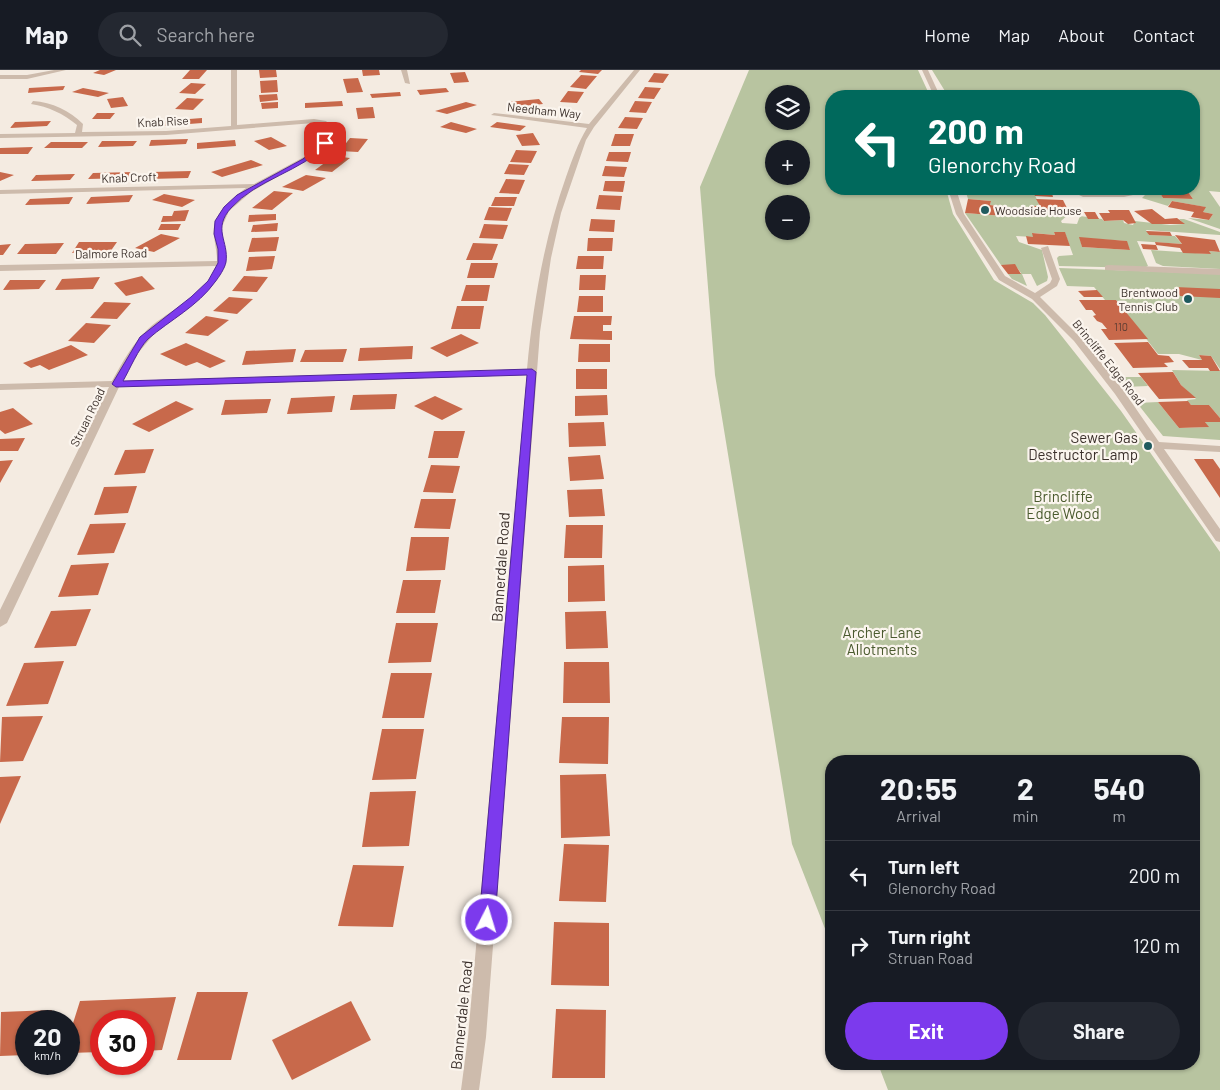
<!DOCTYPE html>
<meta charset="utf-8">
<style>
body{margin:0;font-family:Barlow,sans-serif;background:#242831;color:#f1f3f6;height:100vh;display:flex;flex-direction:column;font-size:19px;white-space:nowrap}
*{box-sizing:border-box;margin:0}
p{font-size:16px;color:#9ea1a6}
.icon{flex:none;width:28px;height:28px;fill:none;stroke:currentColor;stroke-width:2;stroke-linecap:round;stroke-linejoin:round}
.map{position:relative;flex:1;overflow:hidden}
.panel{position:absolute;left:825px;top:685px;width:375px;height:315px;display:flex;flex-direction:column;background:#171b24;border-radius:20px;box-shadow:0 1px 4px #0004}
.panel>*{flex:none}
.hud{position:absolute;left:825px;top:20px;width:375px;height:105px;border-radius:20px;box-shadow:0 1px 4px #0004;background:#00695c;color:#fff;overflow:hidden}
.tools{position:absolute;left:765px;top:15px;display:grid;gap:10px}
.tools a{display:grid;place-items:center;width:45px;height:45px;border-radius:50%;background:#171b24;box-shadow:0 1px 4px #0004;font-size:25px}
.speed{position:absolute;left:15px;top:940px;display:flex;gap:10px;font-size:25px;font-weight:700;text-align:center}
.speed>*{display:grid;place-content:center;width:65px;height:65px;border-radius:50%;background:#171b24;box-shadow:0 1px 4px #0004;line-height:1}
.speed small{font-size:12px;font-weight:400}
.speed .limit{border:8px solid #d22;background:#fff;color:#111}
.pin{position:absolute;display:grid;place-items:center;width:42px;height:42px;color:#fff;margin:-21px;border-radius:10px;box-shadow:0 2px 8px #0006}
.me{position:absolute;width:55px;margin:-28px;rotate:5deg;stroke-linejoin:round;filter:drop-shadow(0 0 4px #0008)}
.turn{display:flex;align-items:center;gap:18px;height:105px;padding:0 20px;font-size:22px}
.turn .icon{width:65px;height:65px;stroke-width:2.5}
.turn b{display:block;font-size:35px;line-height:42px}
.eta{display:flex;justify-content:space-evenly;align-items:center;height:85px;text-align:center}
.eta b{font-size:30px;font-weight:700;line-height:35px}
.action{display:flex;gap:10px;margin-top:auto;padding:10px 20px}
.action a{flex:1;height:58px;border-radius:30px;background:#7c3aed;color:#fff;font-size:20px;font-weight:700;line-height:58px;text-align:center}
.action a+a{background:#242831;color:#f1f3f6}
ul{padding:0;list-style:none}
li{display:flex;align-items:center;gap:15px;height:70px;padding:0 20px;border-top:1px solid #363941}
li div{flex:1}
li b{display:block;font-size:19px}
li em{font-style:normal}
header{display:flex;align-items:center;gap:30px;box-sizing:border-box;height:70px;padding:0 25px;background:#171b24;border-bottom:1px solid #363941}
header strong{font-size:24px}
nav{display:flex;gap:28px;margin-inline-start:auto;font-size:18px}
.search{width:350px;height:45px;background:#242831;display:flex;align-items:center;gap:12px;box-sizing:border-box;padding:0 18px;border-radius:28px;color:#9ea1a6;font-size:19px}
.map>svg:first-child{display:block}
</style>
<header>
<strong>Map</strong>
<div class="search"><svg class="icon" aria-label="search" viewBox="0 0 24 24"><circle cx="10" cy="10" r="6"/><path d="M15 15l6 6"/></svg>Search here</div>
<nav><a>Home</a><a>Map</a><a>About</a><a>Contact</a></nav>
</header>
<div class="map">
<svg width="1220" height="1020" viewBox="0 0 1220 1020">
<rect width="100%" height="100%" fill="#f4ebe1"/>
<path fill="#b8c4a0" fill-rule="evenodd" d="M749 0H918L930 26H831V119H946L953 144 994 210 1033 233 1045 245 1121 341 1220 482V1020H888L878 994H1194V691H831V874L792 774 715 305 700 117ZM774 24H801V51H774ZM774 79H801V106H774ZM774 134H801V161H774Z
M932 0H1220V122L1209 121 1220 137V159L1188 148 1209 150 1213 144 1203 142 1205 137 1172 131 1168 136 1142 128 1145 125 1142 119H1160L1161 121H1159L1163 128 1193 129 1186 119H1194V26H1004L963 24V26H948Z
M965 119H1032L1040 136H1032L1034 140 1059 141 1069 144 1061 151 1062 153 1077 154 1080 146 1102 149 1104 151 1123 150 1124 153 1133 155 1135 151 1170 155 1184 154 1179 149H1184L1220 162V165L1146 160 1149 165 1175 166 1182 174 1137 171 1148 196 1144 198 1059 196 1057 188 1059 186 1073 185 1065 163 1054 162 1055 165 1033 163V167L1016 166 1019 172 1042 180 1048 207 1047 211 1037 216 1031 204H1022L1027 216 1012 209 1008 204 1021 203 1015 195H1001L965 143 1003 146 1005 137 990 135 991 131 968 129ZM1080 168 1126 171 1130 180 1082 177Z
M1151 180 1210 184 1209 181 1220 182V199L1163 196 1156 193Z
M1059 198 1220 204V299L1211 286 1199 285 1202 290 1179 284H1158L1116 230H1105L1094 217 1067 216Z
M1172 300 1220 301V348L1209 335H1191L1187 330 1196 329 1181 315Z
M1117 307H1141L1148 316 1124 317Z
M1158 332 1179 358 1208 357 1205 352H1220V370L1163 366 1137 333Z"/>
<path fill="#c8694b" d="M100 0H116L104 5 93 3Z
M190 0H207L199 9H182Z
M259 0H276L277 7 260 8Z
M362 0H379L380 5 363 6Z
M581 0H602L598 4 579 2Z
M465 2 469 12 454 13 450 3Z
M654 3 669 4 663 13 648 12Z
M581 5 597 6 586 19 570 17Z
M358 8 363 22 347 23 343 9Z
M277 10 278 22 261 23 260 11Z
M191 13 206 14 195 24 179 23Z
M65 16 63 20 28 23 29 18Z
M645 17 661 18 654 29 638 28Z
M83 18 109 23 98 27 72 22Z
M446 18 449 22 420 25 417 20Z
M568 21 584 22 577 33 560 32Z
M400 22 401 26 372 28 370 24Z
M277 24 278 30 260 32 259 25Z
M123 27 128 36 111 38 107 29Z
M187 28 204 29 193 40 175 39Z
M539 29 543 34 513 37 508 32Z
M342 31 343 36 305 38V33Z
M635 31 652 32 646 43 629 42Z
M278 32V38L262 39 261 33Z
M466 32 477 35 447 44 435 41Z
M373 37 375 48 358 49 356 38Z
M97 43H115L110 49H92Z
M625 47 643 48 637 59 618 58Z
M202 48V53L151 57V52Z
M51 51 47 56 10 58 15 52Z
M451 52 477 59 466 63 440 57Z
M497 52 526 56 520 61 490 57Z
M533 63 540 75 522 76 516 65Z
M615 64H634L630 76H611Z
M271 67 287 76 269 80 254 71Z
M350 68 368 69 358 82 340 81Z
M188 69 186 74 149 76 151 70Z
M235 70 236 76 197 79V73Z
M102 71H137L133 76 98 77Z
M51 72H88L82 78H44Z
M33 77 28 84H0V78Z
M516 80 537 81 531 93 510 92Z
M609 82H631L628 92 606 91Z
M334 86 350 88 332 102 315 100Z
M251 90 263 95 222 107 211 102Z
M509 94 529 95 524 105 504 104Z
M605 96 627 97 624 107 602 106Z
M191 101 188 108 149 109 152 102Z
M0 102 14 105 0 111Z
M134 102 129 108 88 109 93 103Z
M75 104 70 110 31 111 36 105Z
M306 105 326 108 303 121 282 117Z
M506 109 525 110 519 124 499 123Z
M605 111H625L623 122 603 121Z
M1032 119H1058L1060 123H1052L1053 127 1035 126Z
M1162 119H1186L1193 129 1163 128 1160 123H1165Z
M274 121 293 123 272 140 252 138Z
M164 124 195 130 182 137 152 130Z
M133 125 129 132 86 134 91 127Z
M599 125 622 126 620 140 596 139Z
M73 127 69 134 25 135 30 129Z
M495 127H517L514 136H491Z
M968 129 991 131 990 135 1005 137 1004 146 965 143Z
M1036 129 1063 130 1067 138 1058 137 1060 141 1034 140 1032 136H1040Z
M1172 131 1206 137 1203 142 1213 144 1209 150 1191 147 1194 142 1168 137Z
M489 137 512 138 507 151 484 150Z
M1152 139 1165 149 1177 148 1185 154H1152L1134 141Z
M189 140 185 151 161 152 163 146H172L174 141Z
M1108 140H1129L1136 153 1128 154 1123 150 1104 151 1099 143H1110Z
M1084 142H1095L1099 149H1088Z
M276 144V150L248 152 249 145Z
M591 149 615 150 614 162 589 161Z
M278 153 277 161 251 162 253 155Z
M161 154H181L178 160H158Z
M484 154 508 155 503 169 479 168Z
M1146 161 1170 162 1172 166 1149 165Z
M1054 162H1065L1070 176 1028 174 1026 166 1033 167 1032 163 1055 165Z
M161 164 180 168 154 182 135 178Z
M1175 165 1215 170 1220 182 1209 181 1211 184 1183 183 1180 178 1156 175 1158 180 1143 179 1141 174 1156 175 1155 172 1182 174Z
M279 167 276 181 248 182 252 168Z
M1079 167 1127 171 1130 180 1082 177Z
M588 168H613L612 181H587Z
M79 172H117L110 182 72 183Z
M64 173 56 184H17L25 174Z
M473 173 498 174 492 190H466Z
M11 174 3 185H0V175Z
M275 186 272 199 246 201 249 187Z
M578 186H604L603 199H576Z
M471 193H498L494 208H467Z
M1015 194 1021 204H1008L1001 195Z
M580 205H606L605 220H579Z
M142 206 155 219 126 226 114 213Z
M244 206 268 207 257 222 232 221Z
M100 207 93 219 55 220 62 209Z
M10 210H46L39 219 3 220Z
M466 215H490L487 231H461Z
M1175 217 1220 219V228L1180 226Z
M1097 220 1103 227H1084L1078 221Z
M579 226H603V242H577Z
M229 227 253 229 237 244 213 241Z
M1079 230H1116L1148 269 1109 270 1101 259H1107L1102 253 1097 251 1093 246 1096 245 1092 240H1086Z
M104 232 131 233 117 249 90 248Z
M457 236H484L480 259H451Z
M206 246 229 250 208 266 185 263Z
M574 246H612L611 255H603V261H612V270L570 269Z
M86 253 111 255 94 273 68 271Z
M461 264 479 273 447 287 430 278Z
M1148 272 1158 285 1169 286 1174 292 1164 293 1168 297 1133 298 1114 273Z
M186 273 226 291 210 298 197 292 186 296 160 284Z
M579 274H610V292H578Z
M71 275 88 285 49 300 40 295 31 298 23 293Z
M413 276 412 289 358 291 360 278Z
M296 279 293 292 242 295 246 281Z
M347 279 343 292H300L305 280Z
M1199 285 1211 286 1220 301H1210L1208 298H1189L1182 290H1202Z
M576 299H607V319H576Z
M1173 302 1181 315 1196 328 1159 329 1138 303Z
M397 324 395 339 350 340 353 325Z
M607 325 608 345 575 346V326Z
M335 326 332 342 287 344 291 328Z
M435 326 463 339 442 350 414 336Z
M271 329 267 343 221 345 225 330Z
M176 331 194 339 149 362 132 354Z
M1188 331 1191 335H1209L1220 348V352H1205L1209 357 1179 358 1158 332Z
M13 338 33 354 5 364 0 360V342Z
M604 352 606 376 569 377 568 353Z
M434 361H465L458 388H428Z
M25 368 18 381H0V369Z
M154 379 145 403 114 405 125 380Z
M600 385 604 409 570 411 568 387Z
M1194 389H1213L1220 399V428Z
M13 390 0 413V391Z
M431 395 460 396 453 423 423 422Z
M137 416 128 443 94 445 104 417Z
M602 419 605 446 569 447 567 420Z
M421 429H456L450 459 414 458Z
M126 453 114 483 77 485 90 454Z
M566 455H603L602 488H564Z
M411 467H449L445 500 406 501Z
M109 493 98 525 58 527 71 495Z
M604 495 605 531 568 532V496Z
M403 510H441L435 543H396Z
M91 539 76 576 34 578 51 541Z
M606 541 608 578 566 579 565 542Z
M396 553H438L431 592 388 593Z
M64 591 48 634 6 636 24 593Z
M564 592H609L610 633H563Z
M391 603H432L424 648H382Z
M43 646 23 691 0 692 2 647Z
M562 647H609L608 694 559 693Z
M382 659H424L416 709 372 710Z
M606 704 610 766 561 768 560 705Z
M21 706 0 754V707Z
M416 721 409 776 362 777 370 722Z
M564 774 609 775 606 832 559 831Z
M353 795 404 796 393 857 338 856Z
M554 852 609 853V916L551 915Z
M197 922H248L231 990H177Z
M176 927 162 980 144 981V951H101V982L69 983V966L80 931Z
M351 931 371 970 292 1010 272 970Z
M556 939 606 940 605 1008H552Z
M52 940 48 951H26V985L0 986 1 942Z"/>
<g fill="none" stroke-linecap="round" stroke-linejoin="round">
<path fill="#cdbbac" fill-rule="evenodd" d="M54 0H66L27 9H0V5H27Z
M231 0H237V55L314 49 326 51 333 58 328 73 319 83 251 122 229 141 221 159 226 193 216 211 199 229 154 264 139 282 122 311 527 299C533 234 544 169 566 107 572 90 578 73 587 58L491 45 494 43 589 54 634 0H640L594 57 586 70 561 143 551 188 540 262 486 967 479 1020H461L468 967 527 305 119 317 7 553 0 557V540L109 317 0 320V314L112 311C122 293 133 273 148 259 170 239 205 227 216 196L0 201V195L217 191C217 182 215 175 214 166 211 145 230 130 246 118L0 124V120L254 114 315 81 322 72 327 58 322 54 314 53 166 65 0 68V64L75 63 77 55C62 43 49 37 31 34L33 31C52 32 70 41 83 54L82 62 166 61 231 56Z
M401 0H407L410 14 405 13Z
M922 0H928L940 26H934Z
M948 119H956L964 144 1005 206 1035 223 1050 213 1052 209 1041 178 1048 176 1060 209 1057 216 1040 227 1080 267 1123 320 1159 372 1220 376V382L1164 379 1220 459V472L1216 471 1115 324 1074 271 1032 229 999 210 956 144Z
M1127 119H1135L1133 125 1124 127H1083L1079 125 1083 123H1123Z
M1108 195 1220 199V205L1105 200V196Z"/>
</g>
<path fill="#7c3aed" stroke="#51269a" d="M323 72 329 73C301 102 257 109 231 138 212 159 229 171 226 192 225 198 219 207 215 212 198 236 170 250 148 269 138 279 130 299 123 311L532 299 536 302 495 850 492 855 487 857 481 855 479 850 527 305 116 317 112 314 140 267 191 227 208 211 218 193V179L214 164 215 151 224 137 237 125 303 89Z"/>
<g fill="#1f5a5e" stroke="#fbf5ee" stroke-width="2">
<circle cx="985" cy="140" r="5"/>
<circle cx="1188" cy="229" r="5"/>
<circle cx="1148" cy="376" r="5"/>
</g>
<g text-anchor="middle" dominant-baseline="central" stroke-width="4.5" stroke-linejoin="round" paint-order="stroke">
<g font-size="11" fill="#5e3e33">
<text x="1121" y="256">110</text>
</g>
<g font-size="12" fill="#3b302b" stroke="#fbf5ee">
<text transform="translate(544 40) rotate(6)">Needham Way</text>
<text transform="translate(163 51) rotate(-3)">Knab Rise</text>
<text transform="translate(129 107) rotate(-2)">Knab Croft</text>
<text transform="translate(111 183) rotate(-1)">Dalmore Road</text>
<text transform="translate(1109 292) rotate(51)">Brincliffe Edge Road</text>
<text transform="translate(87 347) rotate(-64)">Struan Road</text>
</g>
<g font-size="12" fill="#3b302b" stroke="#fbf5ee" text-anchor="start">
<text x="995" y="140">Woodside House</text>
<text x="1178" y="222" text-anchor="end">Brentwood<tspan x="1178" dy="14">Tennis Club</tspan></text>
</g>
<g font-size="15" fill="#3b302b" stroke="#fbf5ee" text-anchor="end">
<text x="1138" y="367">Sewer Gas<tspan x="1138" dy="17">Destructor Lamp</tspan></text>
</g>
<g font-size="15" fill="#4a5a2e" stroke="#fbf5ee">
<text x="1063" y="426">Brincliffe<tspan x="1063" dy="17">Edge Wood</tspan></text>
<text x="882" y="562">Archer Lane<tspan x="882" dy="17">Allotments</tspan></text>
</g>
<g font-size="15" fill="#3b302b" stroke="#fbf5ee">
<text transform="translate(500 497) rotate(-86)">Bannerdale Road</text>
<text transform="translate(461 945) rotate(-84)">Bannerdale Road</text>
</g>
</g>
</svg>
<div class="tools">
<a><svg class="icon" aria-label="layers" viewBox="0 0 24 24"><path d="M12 4l9 5-9 5-9-5zM3 14l9 5 9-5"/></svg></a>
<a>+</a>
<a>−</a>
</div>
<div class="speed"><div>20<small>km/h</small></div><div class="limit">30</div></div>
<div class="pin" style="left:325px;top:73px;background:#d93025"><svg class="icon" aria-label="arrive" viewBox="0 0 24 24"><path d="M6 21V4h12l-3 4 3 4H6"/></svg></div>
<svg class="me" style="left:487px;top:850px" viewBox="-20 -20 40 40"><circle r="17" fill="#7c3aed" stroke="#fff" stroke-width="3"/><path d="M0-11L8 9 0 5-8 9z" fill="#fff"/></svg>
<div class="hud">
<div class="turn"><svg class="icon" aria-label="left" viewBox="0 0 24 24"><path d="M17 20v-9H6M10 6l-5 5 5 5"/></svg><div><b>200 m</b>Glenorchy Road</div></div>
</div>
<section class="panel">
<div class="eta">
<div><b>20:55</b><p>Arrival</p></div>
<div><b>2</b><p>min</p></div>
<div><b>540</b><p>m</p></div>
</div>
<ul>
<li><svg class="icon" aria-label="left" viewBox="0 0 24 24"><path d="M17 20v-9H6M10 6l-5 5 5 5"/></svg><div><b>Turn left</b><p>Glenorchy Road</p></div><em>200 m</em></li>
<li><svg class="icon" aria-label="right" viewBox="0 0 24 24"><path d="M7 20v-9h11M14 6l5 5-5 5"/></svg><div><b>Turn right</b><p>Struan Road</p></div><em>120 m</em></li>
</ul>
<div class="action"><a>Exit</a><a>Share</a></div>
</section>
</div>
